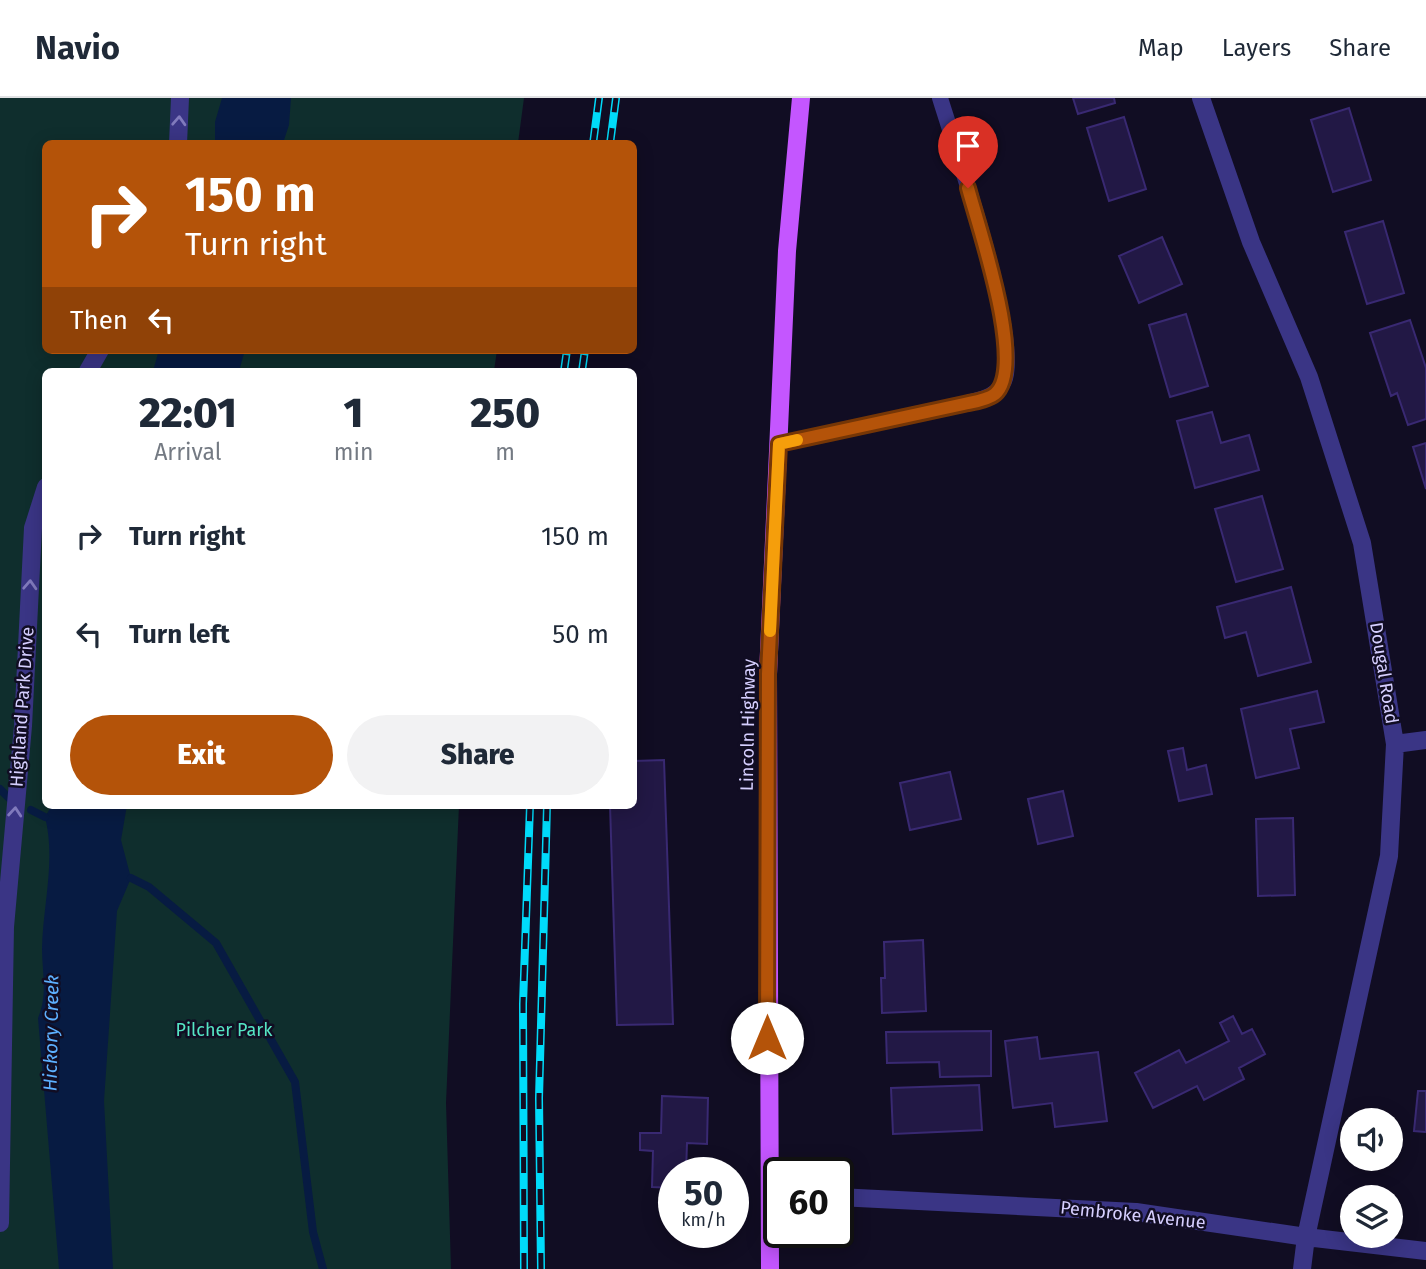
<!DOCTYPE html>
<style>
body{margin:0;font-family:"Fira Sans",sans-serif;background:#f2f2f3;color:#1f2937;height:100vh;display:flex;flex-direction:column;font-size:26px;white-space:nowrap}
*{box-sizing:border-box;margin:0}
p{font-size:23px;color:#747a83}
.icon{flex:none;width:38px;height:38px;fill:none;stroke:currentColor;stroke-width:2;stroke-linecap:round;stroke-linejoin:round}
.map{position:relative;flex:1;overflow:hidden}
.side{position:absolute;left:42px;top:270px;width:595px;height:441px;display:flex;flex-direction:column;background:#fff;border-radius:10px;box-shadow:0 4px 18px #0003}
.side>*{flex:none}
.hud{position:absolute;left:42px;top:42px;width:595px;height:214px;border-radius:10px;box-shadow:0 4px 18px #0003;background:#b45309;color:#fff;overflow:hidden}
.controls{position:absolute;left:1340px;top:1010px;display:grid;gap:14px}
.controls a{display:grid;place-items:center;width:63px;height:63px;border-radius:50%;background:#fff;box-shadow:0 4px 18px #0003;font-size:35px}
.speed{position:absolute;left:658px;top:1059px;display:flex;gap:14px;font-size:35px;font-weight:700;text-align:center}
.speed>*{display:grid;place-content:center;width:91px;height:91px;border-radius:50%;background:#fff;box-shadow:0 4px 18px #0003;line-height:1}
.speed small{font-size:18px;font-weight:400}
.speed .limit{border:4px solid #111;border-radius:10px;background:#fff;color:#111}
.pin{position:absolute;display:grid;place-items:center;width:60px;height:60px;color:#fff;margin:-72px -30px;border-radius:50% 50% 50% 0;rotate:-45deg;box-shadow:0 0 7px #0007}
.pin .icon{rotate:45deg}
.me{position:absolute;width:77px;margin:-38px;rotate:0deg;stroke-linejoin:round;filter:drop-shadow(0 0 5px #0008)}
.turn{display:flex;align-items:center;gap:24px;height:147px;padding:0 28px;font-size:32px}
.turn .icon{width:91px;height:91px;stroke-width:2.5}
.turn b{display:block;font-size:49px;line-height:60px}
.then{display:flex;align-items:center;height:66px;padding:0 28px;background:#0003;gap:14px;font-size:26px}
.eta{display:flex;justify-content:space-evenly;align-items:center;height:119px;text-align:center}
.eta b{font-size:42px;font-weight:800;line-height:49px}
.button{display:flex;gap:14px;margin-top:auto;padding:14px 28px}
.button a{flex:1;height:80px;border-radius:42px;background:#b45309;color:#fff;font-size:28px;font-weight:800;line-height:80px;text-align:center}
.button a+a{background:#f2f2f3;color:#1f2937}
ul{padding:0;list-style:none}
li{display:flex;align-items:center;gap:21px;height:98px;padding:0 28px}
li div{flex:1}
li b{display:block;font-size:26px}
li em{font-style:normal}
header{display:flex;align-items:center;gap:42px;box-sizing:border-box;height:98px;padding:0 35px;background:#fff;border-bottom:2px solid #e0e1e3}
header strong{font-size:33px}
nav{display:flex;gap:38px;margin-inline-start:auto;font-size:24px}
.map>svg:first-child{display:block}
</style>
<header>
<strong>Navio</strong>
<nav><a>Map</a><a>Layers</a><a>Share</a></nav>
</header>
<div class="map">
<svg width="1426" height="1171" viewBox="0 0 1426 1171">
<rect width="100%" height="100%" fill="#110d23"/>
<path fill="#0f2e2d" d="M0 0H524L518 45 46 46V252H497L494 273H46V707H459L446 1005 451 1171H0Z"/>
<path fill="#071b42" d="M222 0H291L289 27 283 45H215V24Z
M159 252H245L239 273H153Z
M52 707H127L121 742 131 780 117 813 104 1003 113 1171H59L38 920C48 897 42 874 42 850 43 806 56 762 45 719Z"/>
<g fill="none" stroke-linecap="round" stroke-linejoin="round">
<path stroke="#071b42" stroke-width="8" d="M0 691 11 702
M31 712 45 719
M131 780 149 789 216 845 295 984 313 1134 323 1171"/>
</g>
<path fill="#221845" stroke="#392972" stroke-width="2" d="M1073 0H1114L1115 5 1078 16Z
M1349 10 1371 82 1333 94 1311 22Z
M1124 19 1146 91 1109 103 1087 30Z
M1383 123 1404 195 1367 206 1345 134Z
M1162 139 1182 186 1139 205 1119 158Z
M1186 216 1208 288 1170 299 1149 227Z
M1410 222 1426 270V321L1408 327 1397 295 1391 298 1370 235Z
M1212 314 1221 345 1249 337 1259 372 1195 390 1177 323Z
M1426 345V391L1413 349Z
M1262 398 1283 471 1236 484 1215 411Z
M1291 489 1311 564 1258 578 1246 534 1225 540 1217 509Z
M1317 593 1324 624 1290 631 1299 670 1256 680 1241 611Z
M1183 650 1187 672 1206 667 1212 696 1179 703 1168 653Z
M664 662 673 926 617 927 610 707H634V663Z
M950 674 961 721 910 732 900 685Z
M1063 693 1073 738 1038 746 1028 701Z
M1293 720 1295 797 1258 798 1256 721Z
M923 842 926 913 882 915 881 880H885L884 844Z
M1233 918 1242 936 1252 931 1265 956 1239 970 1244 981 1204 1002 1197 988 1153 1010 1135 975 1179 952 1186 965 1229 943 1220 925Z
M991 933V978L940 979 939 964 887 965 886 934Z
M1037 939 1040 961 1098 954 1107 1023 1055 1029 1052 1005 1013 1010 1005 943Z
M979 987 982 1032 893 1036 891 990Z
M1418 993H1426V1034L1414 1033Z
M662 998 708 1000 707 1046 687 1045 686 1074H674V1090L652 1089 653 1053 640 1052V1035H661Z"/>
<g fill="none" stroke-linecap="round" stroke-linejoin="round">
<path stroke="#3a3585" stroke-width="16" d="M779 346 964 306C980 301 996 300 1004 283 1022 243 955 49 940 0"/>
<path stroke="#3a3585" stroke-width="18" d="M1201 0 1251 144 1309 279 1362 445 1395 646 1389 758 1306 1139 1302 1171
M178 46 180 0
M88 273 100 252
M1395 646 1426 642
M838 1099 1136 1114 1306 1139 1426 1153
M0 1125 5 829 23 628 33 430 46 389"/>
<path stroke="#c456ff" stroke-width="18" d="M770 1171 768 576 787 153 801 0"/>
<defs>
<path id="rail" d="M593 46 599 0
M610 46 616 0
M564 273 567 252
M582 273 585 252
M524 1171 523 906 530 707
M541 1171 539 1000 547 707"/>
</defs>
<use href="#rail" stroke="#00dbfa" stroke-width="8"/>
<use href="#rail" stroke="#110d23" stroke-width="5" stroke-dasharray="16" stroke-linecap="butt"/>
</g>
<defs><path id="oneway-chevron" d="M-2-3.5L2.5 0L-2 3.5" fill="none" stroke-width="1.6" stroke-linecap="round" stroke-linejoin="round" transform="scale(1.75)"/></defs>
<g stroke="#807abc">
<use href="#oneway-chevron" transform="translate(179 23) rotate(-87)"/>
<use href="#oneway-chevron" transform="translate(30 487) rotate(-87)"/>
<use href="#oneway-chevron" transform="translate(15 714) rotate(-85)"/>
</g>
<g fill="none" stroke-linecap="round" stroke-linejoin="round">
<defs>
<path id="route" d="M767 940 768 576 779 346 964 306C973 304 988 302 995 296 1027 269 978 128 968 90"/>
</defs>
<use href="#route" stroke="#753606" stroke-width="18"/>
<use href="#route" stroke="#b45309" stroke-width="12"/>
<path stroke="#f59e0b" stroke-width="12" d="M770 533 779 346 797 342"/>
</g>
<g text-anchor="middle" dominant-baseline="central" stroke-width="5" stroke-linejoin="round" paint-order="stroke">
<g font-size="18" fill="#d6cfff" stroke="#110d23">
<text transform="translate(1384 575) rotate(81)">Dougal Road</text>
<text transform="translate(22 609) rotate(-86)">Highland Park Drive</text>
<text transform="translate(748 627) rotate(-89)">Lincoln Highway</text>
<text transform="translate(1133 1117) rotate(6)">Pembroke Avenue</text>
</g>
<g font-size="18" fill="#55e5c4" stroke="#110d23">
<text x="224" y="932">Pilcher Park</text>
</g>
<g font-size="19" font-style="italic" fill="#5db0ff" stroke="#110d23">
<text transform="translate(51 935) rotate(-89)">Hickory Creek</text>
</g>
</g>
</svg>
<div class="controls">
<a><svg class="icon" aria-label="sound" viewBox="0 0 24 24"><path d="M4 9h4l5-4v14l-5-4H4zM17 9q2 3 0 6"/></svg></a>
<a><svg class="icon" aria-label="layers" viewBox="0 0 24 24"><path d="M12 4l9 5-9 5-9-5zM3 14l9 5 9-5"/></svg></a>
</div>
<div class="speed"><div>50<small>km/h</small></div><div class="limit">60</div></div>
<div class="pin" style="left:968px;top:90px;background:#d93025"><svg class="icon" aria-label="arrive" viewBox="0 0 24 24"><path d="M6 21V4h12l-3 4 3 4H6"/></svg></div>
<svg class="me" style="left:767px;top:940px" viewBox="-20 -20 40 40"><circle r="19" fill="#fff"/><path d="M0-13L10 11 0 6-10 11z" fill="#b45309"/></svg>
<div class="hud">
<div class="turn"><svg class="icon" aria-label="right" viewBox="0 0 24 24"><path d="M7 20v-9h11M14 6l5 5-5 5"/></svg><div><b>150 m</b>Turn right</div></div>
<div class="then">Then<svg class="icon" aria-label="left" viewBox="0 0 24 24"><path d="M17 20v-9H6M10 6l-5 5 5 5"/></svg></div>
</div>
<section class="side">
<div class="eta">
<div><b>22:01</b><p>Arrival</p></div>
<div><b>1</b><p>min</p></div>
<div><b>250</b><p>m</p></div>
</div>
<ul>
<li><svg class="icon" aria-label="right" viewBox="0 0 24 24"><path d="M7 20v-9h11M14 6l5 5-5 5"/></svg><div><b>Turn right</b></div><em>150 m</em></li>
<li><svg class="icon" aria-label="left" viewBox="0 0 24 24"><path d="M17 20v-9H6M10 6l-5 5 5 5"/></svg><div><b>Turn left</b></div><em>50 m</em></li>
</ul>
<div class="button"><a>Exit</a><a>Share</a></div>
</section>
</div>
